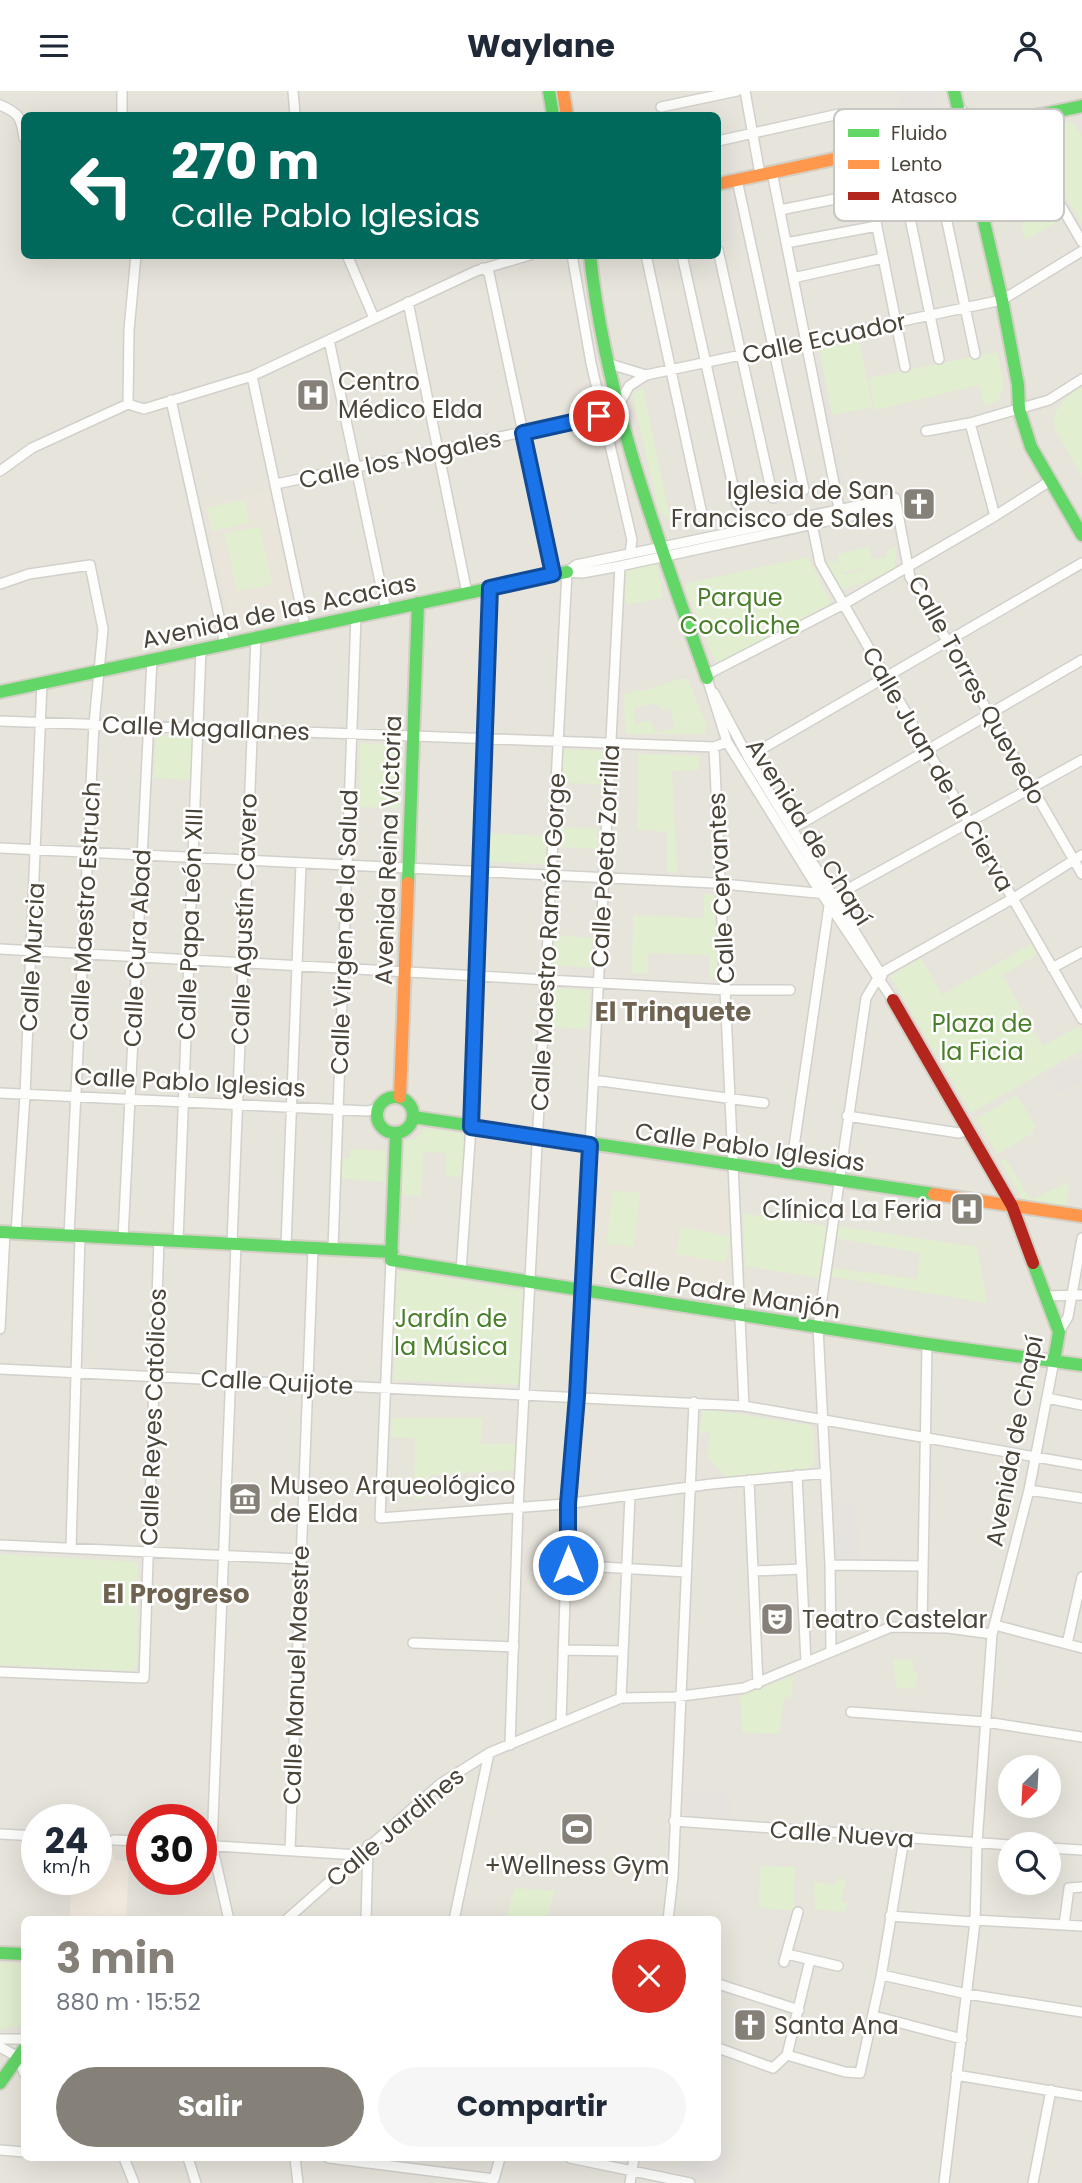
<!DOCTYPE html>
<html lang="es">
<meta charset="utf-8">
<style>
body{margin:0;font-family:Poppins,sans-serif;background:#f6f6f7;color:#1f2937;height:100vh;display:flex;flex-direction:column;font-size:26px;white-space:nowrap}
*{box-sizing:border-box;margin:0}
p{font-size:23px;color:#747a83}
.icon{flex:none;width:38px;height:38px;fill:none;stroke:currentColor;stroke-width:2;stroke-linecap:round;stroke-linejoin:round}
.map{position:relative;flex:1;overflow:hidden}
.sheet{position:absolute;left:21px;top:1825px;width:700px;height:245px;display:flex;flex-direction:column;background:#fff;border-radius:10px;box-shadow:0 7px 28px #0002}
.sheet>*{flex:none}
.hud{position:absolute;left:21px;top:21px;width:700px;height:147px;border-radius:10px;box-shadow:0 7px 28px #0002;background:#00695c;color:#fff;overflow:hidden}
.needle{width:46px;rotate:204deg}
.tools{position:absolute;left:998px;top:1664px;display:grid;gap:14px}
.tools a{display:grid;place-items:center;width:63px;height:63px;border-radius:50%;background:#fff;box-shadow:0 7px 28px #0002;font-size:35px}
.speed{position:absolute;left:21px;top:1713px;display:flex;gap:14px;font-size:35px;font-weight:700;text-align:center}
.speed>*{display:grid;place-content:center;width:91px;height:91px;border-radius:50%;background:#fff;box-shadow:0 7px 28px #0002;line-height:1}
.speed small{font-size:18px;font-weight:400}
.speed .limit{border:10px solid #d22;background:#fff;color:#111}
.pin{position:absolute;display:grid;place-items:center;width:60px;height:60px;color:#fff;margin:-30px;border:4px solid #fff;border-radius:50%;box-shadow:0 2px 7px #0007}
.me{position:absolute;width:77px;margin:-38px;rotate:0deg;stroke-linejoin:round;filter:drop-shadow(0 0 5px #0008)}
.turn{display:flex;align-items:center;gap:24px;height:147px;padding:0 35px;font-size:32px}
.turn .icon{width:91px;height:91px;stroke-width:2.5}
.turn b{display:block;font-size:49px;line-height:60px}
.round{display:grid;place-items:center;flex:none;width:74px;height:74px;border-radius:37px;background:#f6f6f7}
.head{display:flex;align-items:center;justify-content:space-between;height:119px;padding:0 35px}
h1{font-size:42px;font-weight:700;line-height:52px;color:#868178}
.button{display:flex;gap:14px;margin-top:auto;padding:14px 35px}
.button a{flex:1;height:80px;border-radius:42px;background:#868178;color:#fff;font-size:28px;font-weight:700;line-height:80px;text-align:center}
.button a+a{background:#f6f6f7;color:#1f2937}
header{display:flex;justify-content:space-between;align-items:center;height:91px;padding:0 35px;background:#fff;font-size:32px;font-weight:700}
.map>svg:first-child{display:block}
</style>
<header><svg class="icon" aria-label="menu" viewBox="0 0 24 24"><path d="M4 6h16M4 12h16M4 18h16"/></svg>Waylane<svg class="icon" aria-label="person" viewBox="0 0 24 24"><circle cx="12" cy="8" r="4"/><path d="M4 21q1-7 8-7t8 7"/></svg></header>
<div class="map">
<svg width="1082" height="2092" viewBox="0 0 1082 2092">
<rect width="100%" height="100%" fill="#f4f2ee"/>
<path fill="#e7e4dc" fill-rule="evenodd" d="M0 0H1082V2092H0ZM24 24H718V164H24ZM1010 1676H1048V1715H1010ZM37 1729H96V1788H37ZM142 1729H201V1788H142ZM1010 1754H1048V1792H1010ZM24 1829H718V2067H24Z"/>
<path fill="#f3ebdf" d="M96 1763 114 1764V1769L129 1770 126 1829H70L71 1789 96 1788Z"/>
<path fill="#eae5da" d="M270 400 297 525 233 537 204 414Z
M597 1062 729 1083 735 1208 590 1186Z"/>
<path fill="#e1eecf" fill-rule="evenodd" d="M1069 30 1074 33 1082 45V133L1027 42Z
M1026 76 1061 129 1025 149 1011 83Z
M859 250 873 316 832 324 819 258Z
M997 261 1004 294 999 309 984 315 979 294 875 319 869 287Z
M1082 294V386L1055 338 1053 325 1066 307Z
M643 297 671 431 659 420 632 303Z
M245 409 250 432 212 440 207 417Z
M260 435 272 493 237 500 224 443Z
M869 455 872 468 886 467 888 459 896 455 895 479 839 500 822 472 837 470 843 484 873 476 843 481 836 464Z
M808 466 831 512 717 576 684 493Z
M655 473 658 477 663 507 625 514 624 478Z
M680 588H688L707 635 704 643H625L624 602 633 603 634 599 644 600ZM650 613 658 614 660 619 670 617 675 637 656 642 650 629 635 633 634 617Z
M156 644 195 646 193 689 153 687Z
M360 652 398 655 402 660 399 717 359 716Z
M563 658 603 660 601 694 561 691Z
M638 663 699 665V679L672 680 677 781H667V741L637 738Z
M560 736 598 738 597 758 559 756Z
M487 742 547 745 546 773 485 771Z
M704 803 716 804 717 887H709V864L648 862V882H632L633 824 703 827Z
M555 844 593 847 591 877 553 874Z
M1031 853 1037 864 1002 884 1043 955 1079 935 1082 941V959L971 1022 890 885 921 867 942 904Z
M549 897 590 899 588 938 548 936Z
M1017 1004 1035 1035 1033 1042 997 1063 976 1028Z
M424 1037 464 1043 462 1086 446 1085V1062L423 1061 422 1105 401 1104 403 1050 417 1047Z
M350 1058 385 1060V1091L340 1087 342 1067H349Z
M1005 1067 1031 1109 1069 1091 1067 1119 1024 1112 1001 1070Z
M613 1099 640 1102 634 1156 606 1153Z
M743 1122 827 1135 819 1187 745 1175Z
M837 1135 977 1156 987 1212 829 1185 831 1177 917 1188 920 1162 836 1147Z
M680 1136 730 1145 726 1172 676 1163Z
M403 1180 522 1200 520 1294 394 1289 397 1185Z
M711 1319 810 1334 814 1340V1373L810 1377 726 1386 708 1367 709 1342H699L703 1320Z
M392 1327H483L481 1353H522L520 1379 429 1384 425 1407 414 1408 415 1347 391 1346Z
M0 1463 135 1471 138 1474 137 1574 133 1580 0 1574Z
M893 1568 913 1569V1580L918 1581 915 1598 896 1596Z
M793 1585 792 1605 784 1607 779 1643 742 1641 740 1605Z
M761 1775 795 1776 794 1820 758 1816Z
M839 1786 846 1790 841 1810 848 1813 844 1821 815 1818 814 1791 835 1794Z
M514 1797 555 1800 546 1829H506Z
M0 1872 24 1873V1934L0 1938Z"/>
<path fill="#e6e3df" d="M898 0H935L940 31 906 40Z
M820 271 845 393H836L812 274Z
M1082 968V991L1058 1002 1046 981Z
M858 1411 860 1467H836L833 1412Z
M681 1701H728V1706L732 1705V1728L680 1725Z
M787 1822 803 1824 796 1862 809 1865 806 1874 787 1878 774 1873Z
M718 2053 729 2056 722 2091 678 2084 680 2067H718Z"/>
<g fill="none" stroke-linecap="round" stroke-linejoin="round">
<defs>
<path id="street" d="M122 0V24
M293 0 295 24
M745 0 760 83
M0 14C19 22 21 26 24 47
M661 16 737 0
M1011 29 1082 151
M942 43 958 17 985 34
M929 46 975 263
M718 50 839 23
M895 54 939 268
M862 61 905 276
M772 81 841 427
M737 89 804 399
M780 119 870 101
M786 152 877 135
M718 159 773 407
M347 164 374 227
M572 164 591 272 632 449 630 462
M646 164 702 423
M682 164 737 413
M483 177 489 182 553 483
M793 187 883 167
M408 211 467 502
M329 249 386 519
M610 273 646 284
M252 285 305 535
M171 309 225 553
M620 312 629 295 646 284 1002 209 1082 160
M128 313 129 239 136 164
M970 332 995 425
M926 340 970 332 1049 309 1082 288
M0 380 32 357 128 313 144 318 252 285 476 180 530 164
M276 393 599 325 605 327
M806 424 812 433 820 472 1082 928
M567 481 576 474 895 407 910 486 1082 783
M567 481 582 482 620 475 897 415
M0 493 29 483 90 474 103 538 94 633 69 1144
M706 584 842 514 995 425 1050 390
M707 587 727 651 814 791 893 909
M714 602 748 666 882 885
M0 630 714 656 727 651
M714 656 744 1315
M748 666 1082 472
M788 731 796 735 802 732 1082 569
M0 757 713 792 837 804 1082 669
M0 858 727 899H790
M1052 877 1082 861
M593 989 764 1012
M0 1002 367 1020 378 1018
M847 1025 959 1042 970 1039
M790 1083 829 815
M16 1142 25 1004 42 591
M123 1147 152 568
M178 1150 201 558
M232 1153 256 546
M286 1155 301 773
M333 1158 356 525
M391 1169 380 1427 565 1413 711 1393 826 1382
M461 1180 471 1036 490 497
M1047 1205 1082 1204
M0 1238 5 1141
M1059 1241 1068 1226 1082 1147
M0 1278 744 1315 1082 1374
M1047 1307 1082 1314
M797 1384 806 1571
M749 1389 758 1593
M1029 1399 1082 1407
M0 1454 301 1468
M71 1457 80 1145
M568 1474 686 1481
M830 1474 920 1475
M753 1480 802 1478
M995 1534 1082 1557
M922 1536 927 1253
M413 1552 514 1556
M1067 1553 1082 1486
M564 1559 623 1560
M831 1561 830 1474 818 1236 866 907 881 882 1012 808 1082 764
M0 1581 144 1587 159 1149
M621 1607 630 1405
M851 1621 986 1631 1082 1646
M561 1632 568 1413 577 1305 620 475
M510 1654 518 1417 567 481
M674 1730 1010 1754
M0 1743 37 1745
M98 1748H103
M114 1749 142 1750
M201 1754 358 1764
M1048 1757 1082 1759
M290 1759 313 1157
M890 1825 975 1831
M229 1829 212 1754 236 1153
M286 1829 440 1693 489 1662 621 1607 674 1606 744 1597 891 1536 948 1537 992 1543
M366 1829 368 1754
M454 1829 489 1662
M668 1829 673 1785 694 1311
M975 1829 1082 1835
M1064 1834 1069 1797 1082 1796
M787 1863 838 1875
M784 1871 798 1821
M882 1884 967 1903 1082 1921
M718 1893 799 1919
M874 1925 962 1948
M0 1948H24
M0 1956 18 1966 24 1982
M718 1957 773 1977 787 1964 810 1869
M787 1964 845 1981 860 1982 881 1886 904 1748
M956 1984 1082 2005
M0 2059 24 2061
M124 2067 134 2092
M188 2067 196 2092
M295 2067 298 2092
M329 2067 494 2088 500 2067
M570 2067 690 2092
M630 2092 634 2067
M944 2092 975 1831 977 1752 992 1543 1029 1399 1054 1270
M1033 2092 1051 1999"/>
<path id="fast" d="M549 0 553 24
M954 0 1002 209 1018 294 1019 318 1031 356 1082 444
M978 37 1082 15
M590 164C605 309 659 451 707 587
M0 601 567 481
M408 792 418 512
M377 1024a18 18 0 1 1 36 0a18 18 0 1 1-36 0Z
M413 1026 934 1103
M396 1043 391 1169 927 1253 1082 1274
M0 1141 392 1161
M1033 1172 1059 1241 1054 1270
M0 1862 24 1863
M0 1992 24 1958"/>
<path id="slow" d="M563 0 567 24
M718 93 978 37
M400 1006 408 792
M934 1103 1082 1125"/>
<path id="jam" d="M893 909 1012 1115 1033 1172"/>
</defs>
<use href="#street" stroke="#d2d0cb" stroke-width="12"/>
<use href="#fast" stroke="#d3cfc5" stroke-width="16"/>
<use href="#slow" stroke="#d3cfc5" stroke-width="16"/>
<use href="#jam" stroke="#d3cfc5" stroke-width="16"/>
<use href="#street" stroke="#fdfdfc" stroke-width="9"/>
<use href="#fast" stroke="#63d668" stroke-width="12"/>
<use href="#slow" stroke="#ff974d" stroke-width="12"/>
<use href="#jam" stroke="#b3261e" stroke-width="12"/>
</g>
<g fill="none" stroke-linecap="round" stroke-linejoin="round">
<defs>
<path id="route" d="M568 1474V1413L577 1305 590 1054 471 1036 490 497 553 483 523 342 599 325"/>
</defs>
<use href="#route" stroke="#114b97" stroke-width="18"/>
<use href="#route" stroke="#1a73e8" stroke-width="12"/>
</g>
<defs>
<symbol id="hospital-square" viewBox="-11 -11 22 22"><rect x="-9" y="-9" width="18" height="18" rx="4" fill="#868178" stroke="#fff"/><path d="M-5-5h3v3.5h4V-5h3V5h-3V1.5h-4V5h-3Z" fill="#fff"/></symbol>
<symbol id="church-square" viewBox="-11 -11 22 22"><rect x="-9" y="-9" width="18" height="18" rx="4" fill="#868178" stroke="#fff"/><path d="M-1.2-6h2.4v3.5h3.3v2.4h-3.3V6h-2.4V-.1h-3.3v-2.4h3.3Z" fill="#fff"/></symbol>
<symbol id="museum-square" viewBox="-11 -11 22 22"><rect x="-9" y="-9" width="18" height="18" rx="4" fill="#868178" stroke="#fff"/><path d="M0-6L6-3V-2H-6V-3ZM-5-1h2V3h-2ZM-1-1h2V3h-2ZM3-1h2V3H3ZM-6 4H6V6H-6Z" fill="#fff"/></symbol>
<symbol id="theatre-square" viewBox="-11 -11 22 22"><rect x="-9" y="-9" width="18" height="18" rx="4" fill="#868178" stroke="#fff"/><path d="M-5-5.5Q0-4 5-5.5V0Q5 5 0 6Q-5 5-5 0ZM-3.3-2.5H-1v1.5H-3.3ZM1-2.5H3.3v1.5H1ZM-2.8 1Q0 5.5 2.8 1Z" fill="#fff"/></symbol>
<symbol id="stadium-square" viewBox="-11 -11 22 22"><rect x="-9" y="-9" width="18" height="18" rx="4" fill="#868178" stroke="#fff"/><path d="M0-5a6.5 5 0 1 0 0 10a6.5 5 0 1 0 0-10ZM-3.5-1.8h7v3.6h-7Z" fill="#fff"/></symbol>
</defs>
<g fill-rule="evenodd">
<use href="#hospital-square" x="294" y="285" width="38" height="38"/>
<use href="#church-square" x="900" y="394" width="38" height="38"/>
<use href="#hospital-square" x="948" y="1099" width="38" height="38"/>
<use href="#museum-square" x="226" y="1389" width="38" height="38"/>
<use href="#theatre-square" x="758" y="1509" width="38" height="38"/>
<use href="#stadium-square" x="558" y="1719" width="38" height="38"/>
<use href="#church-square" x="731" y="1915" width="38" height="38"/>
</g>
<g text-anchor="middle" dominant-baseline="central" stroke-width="5" stroke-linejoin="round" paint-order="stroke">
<g font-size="24" fill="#4b4439" stroke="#fff">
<text transform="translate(824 247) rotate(-12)">Calle Ecuador</text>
<text transform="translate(400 368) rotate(-12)">Calle los Nogales</text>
<text transform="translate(279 520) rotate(-12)">Avenida de las Acacias</text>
<text transform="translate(977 599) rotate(61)">Calle Torres Quevedo</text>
<text transform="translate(206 637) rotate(2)">Calle Magallanes</text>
<text transform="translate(938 678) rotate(60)">Calle Juan de la Cierva</text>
<text transform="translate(809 741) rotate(58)">Avenida de Chapí</text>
<text transform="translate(388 759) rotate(-88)">Avenida Reina Victoria</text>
<text transform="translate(605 765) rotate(-87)">Calle Poeta Zorrilla</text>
<text transform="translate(721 797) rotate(-93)">Calle Cervantes</text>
<text transform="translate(85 820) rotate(-87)">Calle Maestro Estruch</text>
<text transform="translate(244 828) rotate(-88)">Calle Agustín Cavero</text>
<text transform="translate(190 833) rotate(-88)">Calle Papa León XIII</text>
<text transform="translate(344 841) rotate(-88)">Calle Virgen de la Salud</text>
<text transform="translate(548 851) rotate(-87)">Calle Maestro Ramón Gorge</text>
<text transform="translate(137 857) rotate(-87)">Calle Cura Abad</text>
<text transform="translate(32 866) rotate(-87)">Calle Murcia</text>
<text transform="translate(190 991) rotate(3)">Calle Pablo Iglesias</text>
<text transform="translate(750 1056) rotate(8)">Calle Pablo Iglesias</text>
<text transform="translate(725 1201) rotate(9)">Calle Padre Manjón</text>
<text transform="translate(277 1291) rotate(3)">Calle Quijote</text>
<text transform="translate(153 1326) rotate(-88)">Calle Reyes Católicos</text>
<text transform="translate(1014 1350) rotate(-79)">Avenida de Chapí</text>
<text transform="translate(296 1584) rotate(-88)">Calle Manuel Maestre</text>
<text transform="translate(395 1736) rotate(-40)">Calle Jardines</text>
<text transform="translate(842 1743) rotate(4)">Calle Nueva</text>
</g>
<g font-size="24" fill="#4b4439" stroke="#fff" text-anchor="start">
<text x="338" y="290">Centro<tspan x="338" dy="28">Médico Elda</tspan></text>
<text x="894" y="399" text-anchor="end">Iglesia de San<tspan x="894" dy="28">Francisco de Sales</tspan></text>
<text x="942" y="1118" text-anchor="end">Clínica La Feria</text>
<text x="270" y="1394">Museo Arqueológico<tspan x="270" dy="28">de Elda</tspan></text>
<text x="802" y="1528">Teatro Castelar</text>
<text x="577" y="1774" text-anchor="middle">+Wellness Gym</text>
<text x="774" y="1934">Santa Ana</text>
</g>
<g font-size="24" fill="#4a7f2a" stroke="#fff">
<text x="740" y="506">Parque<tspan x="740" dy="28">Cocoliche</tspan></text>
<text x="982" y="932">Plaza de<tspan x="982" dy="28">la Ficia</tspan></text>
<text x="451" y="1227">Jardín de<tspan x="451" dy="28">la Música</tspan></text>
</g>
<g font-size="26" font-weight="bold" fill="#6e6250" stroke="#fff">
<text x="673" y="921">El Trinquete</text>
<text x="176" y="1503">El Progreso</text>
</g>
</g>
<rect x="834" y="18" width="230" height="112" rx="10" fill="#fff" stroke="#c9c7c4" stroke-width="2"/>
<rect x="848" y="38" width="31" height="8" fill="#63d668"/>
<rect x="848" y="69" width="31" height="9" fill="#ff974d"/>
<rect x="848" y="101" width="31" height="8" fill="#b3261e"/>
<g font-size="19" fill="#4b4439">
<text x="891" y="49">Fluido</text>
<text x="891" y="80">Lento</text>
<text x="891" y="112">Atasco</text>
</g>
</svg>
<div class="tools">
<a><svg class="needle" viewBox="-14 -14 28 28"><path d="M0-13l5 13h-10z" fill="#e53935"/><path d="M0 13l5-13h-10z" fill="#747a83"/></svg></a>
<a><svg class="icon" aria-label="search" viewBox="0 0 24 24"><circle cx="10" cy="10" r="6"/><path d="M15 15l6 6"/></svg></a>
</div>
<div class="speed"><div>24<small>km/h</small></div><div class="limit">30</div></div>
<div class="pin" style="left:599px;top:325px;background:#d93025"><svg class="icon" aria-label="arrive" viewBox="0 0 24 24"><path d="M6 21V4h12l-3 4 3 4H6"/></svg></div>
<svg class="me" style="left:568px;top:1474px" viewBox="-20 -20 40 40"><circle r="17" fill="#1a73e8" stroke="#fff" stroke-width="3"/><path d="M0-11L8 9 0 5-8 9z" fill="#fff"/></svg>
<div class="hud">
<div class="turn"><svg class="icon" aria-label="left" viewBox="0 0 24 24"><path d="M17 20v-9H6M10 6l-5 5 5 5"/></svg><div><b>270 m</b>Calle Pablo Iglesias</div></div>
</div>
<section class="sheet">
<div class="head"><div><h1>3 min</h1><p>880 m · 15:52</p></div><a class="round" style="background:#d93025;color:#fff"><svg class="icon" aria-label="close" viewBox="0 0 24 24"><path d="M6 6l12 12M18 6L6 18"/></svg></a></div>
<div class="button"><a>Salir</a><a>Compartir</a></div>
</section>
</div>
